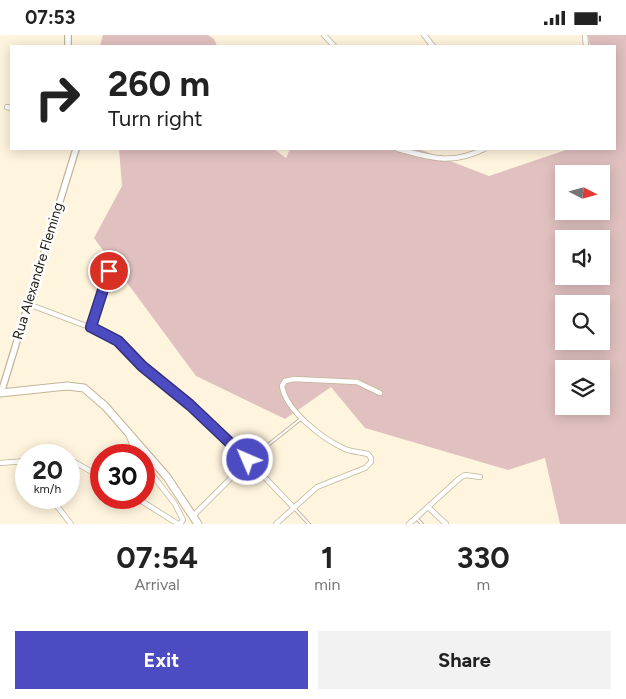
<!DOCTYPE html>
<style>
body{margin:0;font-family:Figtree,sans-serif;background:#f2f2f2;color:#222;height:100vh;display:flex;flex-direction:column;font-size:19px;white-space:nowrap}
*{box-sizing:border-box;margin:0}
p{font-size:16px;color:#767676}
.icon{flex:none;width:28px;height:28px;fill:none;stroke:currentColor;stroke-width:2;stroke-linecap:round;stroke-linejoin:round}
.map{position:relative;height:489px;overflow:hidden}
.panel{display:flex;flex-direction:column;background:#fff;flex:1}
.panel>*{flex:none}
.guide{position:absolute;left:10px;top:10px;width:606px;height:105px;border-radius:0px;box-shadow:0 2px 12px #0003;background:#fff;color:#222;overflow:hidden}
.needle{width:32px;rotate:96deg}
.buttons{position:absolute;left:555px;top:130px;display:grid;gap:10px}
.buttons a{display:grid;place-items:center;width:55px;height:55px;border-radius:0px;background:#fff;box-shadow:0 2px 12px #0003;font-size:25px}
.speed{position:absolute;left:15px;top:409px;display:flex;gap:10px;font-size:25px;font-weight:700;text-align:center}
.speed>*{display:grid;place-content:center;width:65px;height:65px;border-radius:50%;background:#fff;box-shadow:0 2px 12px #0003;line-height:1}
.speed small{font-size:12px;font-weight:400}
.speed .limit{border:8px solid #d22;background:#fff;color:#111}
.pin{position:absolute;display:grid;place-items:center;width:42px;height:42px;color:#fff;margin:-21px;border:2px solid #fff;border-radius:50%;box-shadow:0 1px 5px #0007}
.me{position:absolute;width:55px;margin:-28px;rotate:315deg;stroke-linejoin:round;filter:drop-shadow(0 0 4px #0008)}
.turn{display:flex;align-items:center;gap:18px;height:105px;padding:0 15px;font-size:22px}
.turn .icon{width:65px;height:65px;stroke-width:2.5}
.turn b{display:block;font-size:35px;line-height:42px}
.eta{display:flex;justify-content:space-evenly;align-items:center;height:85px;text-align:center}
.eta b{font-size:30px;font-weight:700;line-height:35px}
.primary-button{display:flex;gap:10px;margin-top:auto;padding:10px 15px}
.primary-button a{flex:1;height:58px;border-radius:0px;background:#4d4bc1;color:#fff;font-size:20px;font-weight:700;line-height:58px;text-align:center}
.primary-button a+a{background:#f2f2f2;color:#222}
.status{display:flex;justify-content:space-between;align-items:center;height:35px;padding:0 25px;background:#fff;direction:ltr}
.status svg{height:14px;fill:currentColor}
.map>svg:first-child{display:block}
</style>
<div class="status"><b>07:53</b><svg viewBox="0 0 49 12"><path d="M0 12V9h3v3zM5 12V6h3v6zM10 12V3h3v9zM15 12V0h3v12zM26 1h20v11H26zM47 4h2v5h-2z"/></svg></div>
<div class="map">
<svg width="626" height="489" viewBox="0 0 626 489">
<rect width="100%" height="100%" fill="#fff4dd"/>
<path fill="#e0c1c0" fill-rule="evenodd" d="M103 0H208L214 4 217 11H100Z
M588 0H626V489H560L545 423 508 435 365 393 331 352 285 384 196 341 94 203 122 151 119 114H274L286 123 290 114H419L489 141 569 114H615V11H590ZM564 139H601V176H564ZM564 204H601V241H564ZM564 269H601V306H564ZM564 334H601V371H564Z"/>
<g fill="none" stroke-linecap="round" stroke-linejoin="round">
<defs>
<path id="service" d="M91 292 109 237
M249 425 302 383
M294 473 309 489
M416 483 422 489"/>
<path id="minor" d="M324 0 334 11
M424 0 433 11
M585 0 586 11
M7 72 11 73
M398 114C431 123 452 130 484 114
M28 269 97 295 118 306 142 331 190 370 230 406 294 473
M129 401 136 420
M69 424 101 442
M0 428 26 426
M144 429 175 469 183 485 180 489
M50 462 71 489
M135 462 178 489
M428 472 446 489
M193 481 249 425
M276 489 317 452 365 433 371 427V423L368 419C361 417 352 417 345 414 323 404 286 376 282 351L285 346 294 344 357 347 380 358
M409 489 460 443 465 440 480 442"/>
<path id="tertiary" d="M68 11V0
M1 358 76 114"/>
<path id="primary" d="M0 358 67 351 84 353 105 371 167 442 198 489"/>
</defs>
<use href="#service" stroke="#c2b598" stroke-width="4"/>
<use href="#minor" stroke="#c2b598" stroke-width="6"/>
<use href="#tertiary" stroke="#c2b598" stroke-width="8"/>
<use href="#primary" stroke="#c2b598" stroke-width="9"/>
<use href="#service" stroke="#fff" stroke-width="2"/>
<use href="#minor" stroke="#fff" stroke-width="4.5"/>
<use href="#tertiary" stroke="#fff" stroke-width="5.5"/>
<use href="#primary" stroke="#fff" stroke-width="7"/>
</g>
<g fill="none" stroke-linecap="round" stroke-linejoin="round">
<defs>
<path id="route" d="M109 236 91 292 118 306 142 331 190 370 248 425"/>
</defs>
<use href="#route" stroke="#32317d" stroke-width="12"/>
<use href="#route" stroke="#4d4bc1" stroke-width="9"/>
</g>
<g text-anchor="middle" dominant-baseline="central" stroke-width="5" stroke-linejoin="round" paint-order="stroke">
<g font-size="14" fill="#1f1a0f" stroke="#fff">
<text transform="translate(38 236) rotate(-73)">Rua Alexandre Fleming</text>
</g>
</g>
</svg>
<div class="buttons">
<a><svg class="needle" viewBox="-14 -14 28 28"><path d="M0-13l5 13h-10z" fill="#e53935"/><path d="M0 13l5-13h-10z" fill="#767676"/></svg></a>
<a><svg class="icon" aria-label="sound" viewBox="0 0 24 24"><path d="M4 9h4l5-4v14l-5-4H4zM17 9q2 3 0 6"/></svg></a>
<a><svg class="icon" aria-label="search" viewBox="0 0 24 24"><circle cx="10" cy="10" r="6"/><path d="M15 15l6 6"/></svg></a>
<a><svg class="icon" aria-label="layers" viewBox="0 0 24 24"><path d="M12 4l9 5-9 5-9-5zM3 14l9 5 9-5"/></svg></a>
</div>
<div class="speed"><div>20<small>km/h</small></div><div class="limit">30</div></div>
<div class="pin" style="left:109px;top:236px;background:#d93025"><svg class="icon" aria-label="arrive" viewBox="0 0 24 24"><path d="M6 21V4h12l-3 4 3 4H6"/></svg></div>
<svg class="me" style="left:248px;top:425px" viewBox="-20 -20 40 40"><circle r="17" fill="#4d4bc1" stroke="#fff" stroke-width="3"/><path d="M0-11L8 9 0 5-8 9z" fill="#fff"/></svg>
<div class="guide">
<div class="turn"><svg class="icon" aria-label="right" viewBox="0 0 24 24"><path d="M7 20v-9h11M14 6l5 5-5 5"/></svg><div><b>260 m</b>Turn right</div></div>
</div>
</div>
<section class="panel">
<div class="eta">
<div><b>07:54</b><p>Arrival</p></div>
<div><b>1</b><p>min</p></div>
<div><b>330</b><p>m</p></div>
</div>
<div class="primary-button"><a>Exit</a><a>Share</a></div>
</section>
